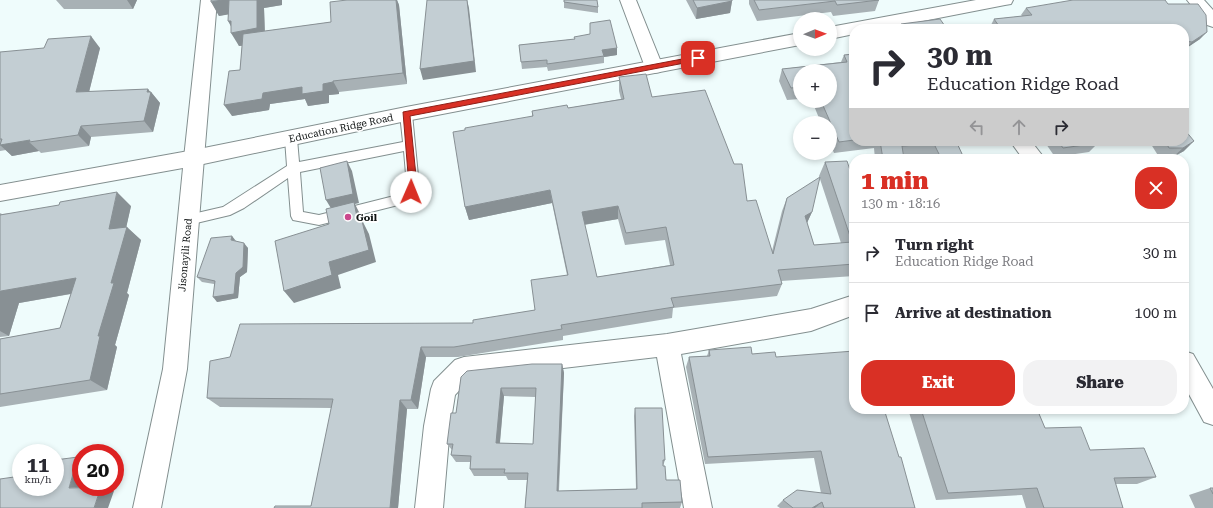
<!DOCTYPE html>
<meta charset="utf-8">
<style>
body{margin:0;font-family:"Roboto Serif",serif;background:#f2f2f3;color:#2b2b33;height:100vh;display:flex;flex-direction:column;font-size:15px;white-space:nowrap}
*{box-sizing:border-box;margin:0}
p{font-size:13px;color:#7c7c81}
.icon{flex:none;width:22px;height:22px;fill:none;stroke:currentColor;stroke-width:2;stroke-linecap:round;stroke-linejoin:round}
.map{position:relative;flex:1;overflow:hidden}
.panel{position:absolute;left:849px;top:154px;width:340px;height:260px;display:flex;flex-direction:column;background:#fff;border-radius:16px;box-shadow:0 2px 6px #0003}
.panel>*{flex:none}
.guide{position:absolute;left:849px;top:24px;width:340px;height:122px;border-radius:16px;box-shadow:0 2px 6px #0003;background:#fff;color:#2b2b33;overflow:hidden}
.needle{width:26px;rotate:89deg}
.controls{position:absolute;left:793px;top:12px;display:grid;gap:8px}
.controls a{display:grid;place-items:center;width:44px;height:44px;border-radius:50%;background:#fff;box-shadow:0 2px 6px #0003;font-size:20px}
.speed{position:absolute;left:12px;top:444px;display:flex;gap:8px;font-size:20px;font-weight:700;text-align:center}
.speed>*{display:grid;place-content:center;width:52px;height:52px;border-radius:50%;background:#fff;box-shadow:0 2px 6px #0003;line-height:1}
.speed small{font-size:10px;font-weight:400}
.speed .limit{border:6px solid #d22;background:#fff;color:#111}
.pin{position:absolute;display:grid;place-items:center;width:34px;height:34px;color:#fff;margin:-17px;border-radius:8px;box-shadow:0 2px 6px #0006}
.me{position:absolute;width:44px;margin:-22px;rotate:1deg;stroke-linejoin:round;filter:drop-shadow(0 0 3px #0008)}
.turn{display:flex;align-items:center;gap:14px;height:84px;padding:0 12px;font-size:18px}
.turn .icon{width:52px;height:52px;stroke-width:2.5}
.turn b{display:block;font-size:28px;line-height:34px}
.lanes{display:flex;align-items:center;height:38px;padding:0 12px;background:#0003;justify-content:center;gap:20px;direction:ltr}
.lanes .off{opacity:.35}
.round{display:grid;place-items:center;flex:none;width:42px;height:42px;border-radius:16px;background:#f2f2f3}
.overview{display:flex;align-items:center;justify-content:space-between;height:68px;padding:0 12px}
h1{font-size:24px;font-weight:800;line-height:30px;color:#d93025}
.cta{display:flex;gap:8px;margin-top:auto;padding:8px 12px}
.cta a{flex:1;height:46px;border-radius:16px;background:#d93025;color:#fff;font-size:16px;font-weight:800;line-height:46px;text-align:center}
.cta a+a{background:#f2f2f3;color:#2b2b33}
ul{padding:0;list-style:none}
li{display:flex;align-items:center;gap:12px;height:60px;padding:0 12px;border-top:1px solid #e1e1e2}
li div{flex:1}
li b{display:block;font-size:15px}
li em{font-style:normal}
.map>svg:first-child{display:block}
</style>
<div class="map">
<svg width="1213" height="508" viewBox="0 0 1213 508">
<rect width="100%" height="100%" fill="#effcfc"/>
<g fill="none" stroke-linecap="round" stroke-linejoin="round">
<defs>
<path id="service" d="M406 110 412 114 419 186 410 202 319 225 293 220 291 216 288 178 244 208 230 215 188 225 184 224 182 220 184 216 223 207 287 166 285 139 287 136H295L297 139 299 162 403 142 400 114ZM404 151 407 186 402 194 319 215 303 212 300 172Z"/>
<path id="minor" d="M201 0H217L204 158 201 163 194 166 187 163 184 158Z
M620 0H636L663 67 660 72 654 73 648 72 645 67Z
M1187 0H1204L1213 10V27L1207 25Z
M1010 141H1031L1045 159H1023Z
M854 295V315L811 331 681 354 712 508H684L657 357 470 379 455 395 450 426 443 508H415L424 426 431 389 434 381 455 360 464 357 667 334 811 309Z
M1184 351 1193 354 1213 389V425L1204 422 1184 385Z"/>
<path id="tertiary" d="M194 150 201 153 204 158 187 369 161 508H133L163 369 184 158 187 153Z"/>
<path id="secondary" d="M976 0H1013L1011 4 1005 5 882 29H854V34L830 39V27Z
M800 33V45L406 121 194 166 0 201V185L194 150 406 107Z"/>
</defs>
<use href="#service" stroke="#838f8f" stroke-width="2"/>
<use href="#minor" stroke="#838f8f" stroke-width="2"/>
<use href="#tertiary" stroke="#838f8f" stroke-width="2"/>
<use href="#secondary" stroke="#838f8f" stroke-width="2"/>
<use href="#service" fill="#fff" fill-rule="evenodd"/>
<use href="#minor" fill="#fff" fill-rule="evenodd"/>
<use href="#tertiary" fill="#fff" fill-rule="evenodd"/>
<use href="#secondary" fill="#fff" fill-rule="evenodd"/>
</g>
<path fill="#a8b1b5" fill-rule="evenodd" d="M56 0H137L133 9H64Z
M211 0H282V5L264 8 265 31 331 22 347 0H397L399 5 407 84 339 92V94L329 95V103L308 106 305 99 270 104 269 110 232 116 240 70 242 46H239L231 26 228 14 219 16Z
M564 0 598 7V13L564 8Z
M686 0H732V1L730 13 696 19Z
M749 0H879L875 11 833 16 831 12 757 21 749 4Z
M1168 4 1200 39 1185 49H1184V29H991L990 27 994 19 1022 16 1021 15 1026 8Z
M901 24 947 29H898Z
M574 37 617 48V55L604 57V63L548 71 547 67 522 69 519 45 575 39Z
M100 48 89 92 148 89 150 92H151L160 103 153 132 91 137 89 146 41 153 39 151 12 156 6 150 0 151V52Z
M854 54V141H956L963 156 961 159H929L927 155 904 157V159H875L874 148 834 153 830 144V123H821L812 101H830L800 71V99L787 100 779 81 782 69 841 62 844 55Z
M619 77 652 97 747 201 772 251 782 211 787 198 812 212 807 223 814 245 841 243 819 176 825 162 854 182V276L781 281 782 284 777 296 673 308 672 318 563 336V340L458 357H426L418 409H407L398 508H274L311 506 332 408 220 407 207 398 473 323 535 310 567 275 552 203 469 220 465 207 532 116V111L568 108 621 99 619 91ZM618 219 625 245 665 240 670 265 597 277 584 225Z
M1044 141H1096L1098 143 1089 152 1055 157Z
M1149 141H1184V151L1173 157H1159Z
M131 206 126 227 141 240 127 293 129 295 115 345 117 347 107 390 0 407V339L60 328 71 294 19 303 9 336 0 337V213L2 214Z
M236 241 248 248 247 272 240 277 238 298 217 302 214 284 202 282 197 277Z
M709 350 752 354 776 357 915 508H780L777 506 783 500 821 493 814 458 705 464 686 367 689 357 707 356Z
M562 364 564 373 559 491 636 489 634 416 635 408 665 460 663 466 666 480 682 502 680 508H525L527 480H508L506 476H474L470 469V462H456L451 455 452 450 447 444 456 413 461 377ZM504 396 536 397 533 444 500 443Z
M908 409H1037L1045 428 1090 450 1156 477 1137 484H1115L1123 508H1026L1022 495 936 500Z
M1210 488H1213V508H1195L1189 495Z"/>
<path fill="#889094" d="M127 0H137L133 9Z
M222 0H230L237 13 219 16 211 2Z
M257 0H282V5L264 8 265 42 239 46 231 33 234 32 228 21Z
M396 0H397L399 5 407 84 403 73Z
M467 0 469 8 476 72 423 80 420 69Z
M732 1 730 13 696 19 697 8Z
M1207 32 1200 39 1185 49 1192 42Z
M91 36 100 48 86 104 76 92Z
M617 48V55L604 57 602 50Z
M333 81 339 92V94L329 95V103L308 106 305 99 270 104 269 110 232 116 224 105 263 93Z
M148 89 151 93V92L160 103 153 132 144 121Z
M81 126 91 137 89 146 78 135Z
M30 140 29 142 39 151 12 156 0 145Z
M1194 141 1184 151 1173 157 1183 148Z
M347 161 352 171 359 203 355 204 361 216 363 222 369 234 376 262 338 275 341 288 294 303 284 291 329 262 332 210 326 200Z
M550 190 552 203 469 220 465 207Z
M117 192 131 206 125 233 127 227 141 240 127 293 129 295 115 345 117 347 107 390 90 380 98 336 111 283 109 229Z
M618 206V219L582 225V212Z
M812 212 806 225 805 216Z
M232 236 236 241 231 240Z
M244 243 248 248 247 272 240 277 238 298 217 302 213 297 236 273Z
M76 278 92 290 19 303 9 336 0 331V292L1 291Z
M421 347 426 357 418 409 411 400Z
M562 364 564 373 558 497 557 491Z
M501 388 504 396 499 451 496 443Z
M400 400 407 409 398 508H390Z
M78 457 81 458V487L69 488Z
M101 487H104L114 491 108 508H94Z
M822 502 815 508H812Z"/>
<path fill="#c3ced3" stroke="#889094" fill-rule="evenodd" d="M211 0H222L211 2Z
M229 0H257V28L231 33V21H228Z
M347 0H396L403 73 333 81V82L323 84V91L302 94V87L263 93 262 99 224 105 229 71 240 70 243 34 331 22 330 2Z
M427 0H467L474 61 420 69Z
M564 0H597L598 7 564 2Z
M693 0H732V1L697 8Z
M754 0H879L837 5 835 1 759 10Z
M1073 0H1165L1168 4H1198L1206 15 1207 32 1192 42 1184 41V29H1001L994 19 1032 15 1026 8Z
M940 19 947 29H904L901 24Z
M610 20 617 48 602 50 604 56 547 64V60L521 62 519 45 575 39 574 37 590 34V23Z
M91 36 76 92 148 89 147 92H151L144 121 81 126 78 135 29 142 30 140 0 145 2 139H0V52L44 48 48 39Z
M854 54V140L839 142 821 101H830V71H800V87L791 88 782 69 847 62 844 55Z
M646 74 652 97 705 90 734 164H742L747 201 756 200 773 254 787 198 820 177 812 212 805 216 814 245 852 242 825 162 847 161 854 182V264L778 270 782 284 671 298 674 307 561 325 562 329 454 347H421L411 400H400L390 508H274L275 506H311L333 399 207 398 210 361 230 357 240 324 473 323V320L535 310 531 280 568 275 550 190 465 207 453 132 465 130V128L533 116 532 111 567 105 568 108 624 99 619 77ZM618 206 626 233 666 227 674 265 597 277 582 212Z
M1184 129 1194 141 1183 148H1169L1165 141H1184Z
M880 141H956L963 156 941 158 934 144 902 146 904 159H883Z
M1058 141H1096L1098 143 1063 148Z
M347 161 353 194 326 200 320 168Z
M117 192 109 229 127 227 111 283H114L98 336H100L90 380 0 394V339L60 328 76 278 1 291 0 292V215L59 205 60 202Z
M354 202 358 222 362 221 369 250 329 262 332 275 284 291 275 241 329 224 326 209Z
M232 236 231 240 244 243 243 267 236 273 234 294 213 297 215 281 197 277 211 238Z
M751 347 752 354 775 352 776 357 854 351V409H884L899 457H901L915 508H824L822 502 812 508H793L783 500 797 490 831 494 821 451 708 457 689 357 710 356 709 350Z
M532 364H562L557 491 637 489 635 408H662L665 460H663V466H665L666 480H680L682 502 642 503V508H525L528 473H504L505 469H470L471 456 451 455 453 444H447L451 413H456L461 377 467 371ZM501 388H536L533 444 496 443Z
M921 409H1037L1045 428 1081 427 1090 450 1144 448 1156 477 1114 478 1123 508H1044L1037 488 948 493Z
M78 457 69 488 101 487 94 508H0V479L21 476V487H55V460Z
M1210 488H1213V494Z"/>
<path fill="#d93025" stroke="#8d1f18" d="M698 56 700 57V60L410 116 417 186 414 195H408L409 186 403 112Z"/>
<circle fill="#cb478d" stroke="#fff" stroke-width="1.5" cx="348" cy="217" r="4"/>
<g text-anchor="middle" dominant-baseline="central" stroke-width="3.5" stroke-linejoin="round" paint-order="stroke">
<g font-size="10" fill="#101414" stroke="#fff">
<text transform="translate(341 128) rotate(-12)">Education Ridge Road</text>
<text transform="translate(185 255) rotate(-85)">Jisonayili Road</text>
</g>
<g font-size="10" font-weight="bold" fill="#101414" stroke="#fff" text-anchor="start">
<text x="356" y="217">Goil</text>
</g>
</g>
</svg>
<div class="controls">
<a><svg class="needle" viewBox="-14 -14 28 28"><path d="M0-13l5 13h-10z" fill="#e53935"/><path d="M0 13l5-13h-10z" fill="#7c7c81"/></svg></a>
<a>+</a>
<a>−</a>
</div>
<div class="speed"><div>11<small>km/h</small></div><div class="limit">20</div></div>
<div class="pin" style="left:698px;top:58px;background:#d93025"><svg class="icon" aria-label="arrive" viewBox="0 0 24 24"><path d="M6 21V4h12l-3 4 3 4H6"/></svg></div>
<svg class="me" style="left:411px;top:192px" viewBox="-20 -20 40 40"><circle r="19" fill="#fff"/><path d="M0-13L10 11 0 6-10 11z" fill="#d93025"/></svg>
<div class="guide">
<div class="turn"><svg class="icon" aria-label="right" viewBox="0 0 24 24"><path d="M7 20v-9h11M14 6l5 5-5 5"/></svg><div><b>30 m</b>Education Ridge Road</div></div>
<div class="lanes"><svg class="icon off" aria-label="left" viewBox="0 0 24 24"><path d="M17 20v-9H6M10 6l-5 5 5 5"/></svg><svg class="icon off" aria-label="ahead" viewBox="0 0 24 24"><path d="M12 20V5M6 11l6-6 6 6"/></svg><svg class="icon" aria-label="right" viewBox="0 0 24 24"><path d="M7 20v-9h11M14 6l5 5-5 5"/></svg></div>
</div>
<section class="panel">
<div class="overview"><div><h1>1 min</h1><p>130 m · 18:16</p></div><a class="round" style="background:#d93025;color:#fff"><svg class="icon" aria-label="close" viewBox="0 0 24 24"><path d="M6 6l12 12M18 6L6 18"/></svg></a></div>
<ul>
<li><svg class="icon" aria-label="right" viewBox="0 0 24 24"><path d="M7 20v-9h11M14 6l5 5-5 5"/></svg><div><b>Turn right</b><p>Education Ridge Road</p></div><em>30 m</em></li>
<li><svg class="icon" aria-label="arrive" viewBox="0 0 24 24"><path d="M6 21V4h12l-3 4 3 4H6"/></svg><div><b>Arrive at destination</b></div><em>100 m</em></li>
</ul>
<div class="cta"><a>Exit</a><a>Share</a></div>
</section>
</div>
